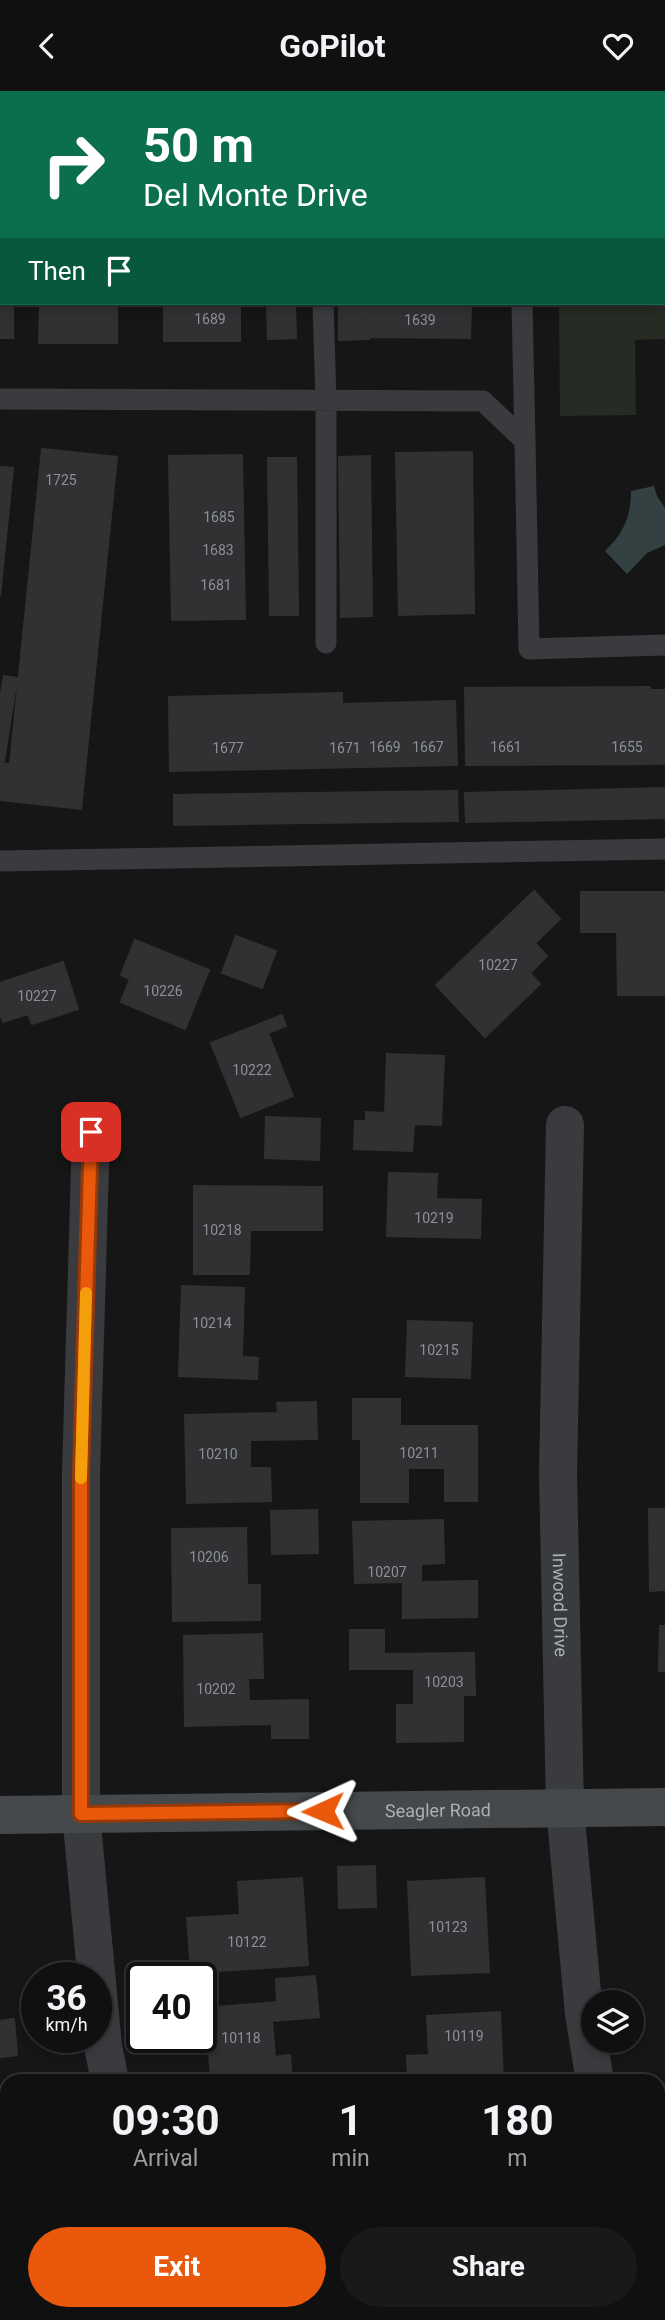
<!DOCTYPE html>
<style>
body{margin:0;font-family:Roboto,sans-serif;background:#19191a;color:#f1f3f6;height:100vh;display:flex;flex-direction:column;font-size:26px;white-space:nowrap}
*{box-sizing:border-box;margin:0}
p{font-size:23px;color:#9c9d9f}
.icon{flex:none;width:38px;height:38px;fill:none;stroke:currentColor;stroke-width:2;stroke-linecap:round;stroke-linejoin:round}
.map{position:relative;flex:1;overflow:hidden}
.sheet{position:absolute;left:0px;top:1983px;width:665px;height:247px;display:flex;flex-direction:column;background:#101011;border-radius:21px 21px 0 0;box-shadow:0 4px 10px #0003,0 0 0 2px #303031}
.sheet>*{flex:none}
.top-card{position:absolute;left:0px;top:0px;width:665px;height:214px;box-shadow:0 4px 10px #0003,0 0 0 2px #303031;background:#0b6e4f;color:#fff;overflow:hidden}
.controls{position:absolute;left:581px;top:1899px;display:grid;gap:14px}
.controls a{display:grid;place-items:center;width:63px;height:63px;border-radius:50%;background:#101011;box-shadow:0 4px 10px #0003,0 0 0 2px #303031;font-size:35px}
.speed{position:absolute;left:21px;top:1871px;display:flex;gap:14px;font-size:35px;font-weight:700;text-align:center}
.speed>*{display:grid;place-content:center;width:91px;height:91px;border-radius:50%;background:#101011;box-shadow:0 4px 10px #0003,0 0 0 2px #303031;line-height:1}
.speed small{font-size:18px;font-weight:400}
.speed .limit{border:4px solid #111;border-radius:10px;background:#fff;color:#111}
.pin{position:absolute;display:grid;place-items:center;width:60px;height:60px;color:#fff;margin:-30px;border-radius:14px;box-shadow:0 4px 10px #0006}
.me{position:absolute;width:77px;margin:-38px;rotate:269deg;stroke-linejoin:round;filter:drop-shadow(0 0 5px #0008)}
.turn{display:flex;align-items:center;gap:24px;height:147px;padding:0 28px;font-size:32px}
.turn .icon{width:91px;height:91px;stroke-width:2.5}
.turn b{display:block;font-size:49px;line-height:60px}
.then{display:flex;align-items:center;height:66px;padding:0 28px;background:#0003;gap:14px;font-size:26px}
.eta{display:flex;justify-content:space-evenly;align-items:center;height:119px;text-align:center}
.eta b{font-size:42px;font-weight:700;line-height:49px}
.button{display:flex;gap:14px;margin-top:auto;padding:14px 28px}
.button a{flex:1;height:80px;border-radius:42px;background:#ea580c;color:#fff;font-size:28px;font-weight:700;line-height:80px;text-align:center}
.button a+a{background:#19191a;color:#f1f3f6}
header{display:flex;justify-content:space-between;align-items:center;height:91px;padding:0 28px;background:#101011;font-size:32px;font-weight:700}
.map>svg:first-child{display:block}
</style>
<header><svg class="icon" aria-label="back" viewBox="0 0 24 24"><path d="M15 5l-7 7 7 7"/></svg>GoPilot<svg class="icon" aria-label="heart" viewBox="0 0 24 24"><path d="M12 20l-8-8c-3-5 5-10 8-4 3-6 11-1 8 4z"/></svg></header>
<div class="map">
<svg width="665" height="2229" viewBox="0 0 665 2229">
<rect width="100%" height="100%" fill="#161617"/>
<path fill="#262b24" d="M663 58H665V248L635 249 636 324 560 325 559 212H663Z"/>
<path fill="#344142" d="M654 395 657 405 665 417V454L647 462 627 483 605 460C623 443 631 426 631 400Z"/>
<path fill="#313133" stroke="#303133" stroke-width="2" d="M42 0H119V2H42Z
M0 25H2V212H13V247H0Z
M40 212H117V252H39Z
M164 212H240V250H164Z
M267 212H295L296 247 268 248Z
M339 212H368L369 248 339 249Z
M369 212H471L470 247 369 246Z
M42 358 117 366 81 718 0 709V672L10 673Z
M472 361 474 522 399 524 396 362Z
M242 364 245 528 172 529 169 365Z
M370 365 372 525 341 526 339 366Z
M268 367H296L298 524H270Z
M0 376 13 377 0 505Z
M4 585 17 587 4 670H0V608Z
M650 596V599H665V673L466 674 465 597Z
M342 602V613L455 610 457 674 170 680 169 606Z
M665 697V727L466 731 465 702Z
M457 700 458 730 174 734V704Z
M534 800 560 828 535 852 547 865 530 882 540 893 485 946 436 894Z
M581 801H665V904H618L617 841H581Z
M236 845 276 860 262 897 222 882Z
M135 849 209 879 185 938 121 911 130 888 121 884Z
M63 871 78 918 32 933 28 923 3 931 0 922V892Z
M282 924 286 935 268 942 293 1005 241 1026 211 952Z
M387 963 444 965 441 1034 414 1033 412 1060 354 1058 355 1030H366V1021L385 1022Z
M266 1026 320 1028 319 1069 265 1067Z
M389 1082 437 1083 436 1108 481 1109 480 1147 387 1145Z
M194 1095 322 1096V1139H250L249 1183H194Z
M182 1195 244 1197 242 1266 258 1267 257 1288 179 1285Z
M408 1230 472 1232 470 1287 406 1285Z
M353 1308H400V1335H477V1410H445V1377H408V1411H361V1348H353Z
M316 1311 317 1348 250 1349V1377H270L271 1410 187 1412 185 1324 278 1322 277 1312Z
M649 1418H665V1499L650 1500Z
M317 1419 318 1462 272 1463 271 1420Z
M443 1429 444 1472 421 1473V1491L477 1490V1526L403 1527V1491L355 1492 353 1431Z
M246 1437 247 1494H260V1529L173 1530 172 1438Z
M660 1535H665V1580H659Z
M350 1539H384V1563L474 1562 475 1604H463V1650L397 1651V1614H414V1578H350Z
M262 1543 263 1587H248L249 1610 308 1609V1647H272V1633L185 1635 184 1545Z
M375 1775 376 1816 339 1817 338 1776Z
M302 1787 308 1874 191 1882 187 1827 240 1824 238 1791Z
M484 1787 489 1881 412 1884 408 1791Z
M315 1885 319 1926 272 1930 275 1966 290 1964 292 1990H211L206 1917 277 1911 276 1888Z
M500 1921 503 1990H408L407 1965 429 1964 427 1925Z
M14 1928 17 1964 0 1966V1930Z
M7 2022V2059L2 2060 7 2129 0 2130V2023Z
M250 2222H343V2229H250Z
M466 2222H539V2229H466Z"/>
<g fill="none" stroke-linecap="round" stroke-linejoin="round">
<path stroke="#393b3e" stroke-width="21" d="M663 10H665
M323 212 326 309V552
M522 212 525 350
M0 308 483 310 525 350 529 558 665 554
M0 770 665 758"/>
<g stroke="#393b3e" stroke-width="38">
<path id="s1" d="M565 1034 558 1382 565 1717 584 1923 595 1990"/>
<path d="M91 1041 81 1382V1723L103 1955 110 1990"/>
<path d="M154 2222 156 2229"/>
<path d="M633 2222 634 2229"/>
</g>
<path stroke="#45494b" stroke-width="38" id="s2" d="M0 1724 665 1716"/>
</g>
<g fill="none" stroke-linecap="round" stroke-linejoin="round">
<defs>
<path id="route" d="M91 1041 81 1382V1723L323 1720"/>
</defs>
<use href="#route" stroke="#983908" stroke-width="18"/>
<use href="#route" stroke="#ea580c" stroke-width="12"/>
<path stroke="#f59e0b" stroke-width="12" d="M81 1387 86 1202"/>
</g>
<g text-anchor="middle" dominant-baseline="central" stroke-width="7" stroke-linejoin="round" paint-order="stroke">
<g font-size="14" fill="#8b9194">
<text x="210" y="228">1689</text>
<text x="420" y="229">1639</text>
<text x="61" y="389">1725</text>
<text x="219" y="426">1685</text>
<text x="218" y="459">1683</text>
<text x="216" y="494">1681</text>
<text x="385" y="656">1669</text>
<text x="428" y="656">1667</text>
<text x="506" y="656">1661</text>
<text x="627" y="656">1655</text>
<text x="228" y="657">1677</text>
<text x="345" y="657">1671</text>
<text x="498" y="874">10227</text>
<text x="163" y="900">10226</text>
<text x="37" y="905">10227</text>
<text x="252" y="979">10222</text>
<text x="434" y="1127">10219</text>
<text x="222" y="1139">10218</text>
<text x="212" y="1232">10214</text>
<text x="439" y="1259">10215</text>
<text x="419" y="1362">10211</text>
<text x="218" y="1363">10210</text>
<text x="209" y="1466">10206</text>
<text x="387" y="1481">10207</text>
<text x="444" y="1591">10203</text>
<text x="216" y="1598">10202</text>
<text x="448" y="1836">10123</text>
<text x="247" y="1851">10122</text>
<text x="464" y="1945">10119</text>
<text x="241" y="1947">10118</text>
</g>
<g font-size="18" fill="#a9b1b5" stroke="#111112">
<text stroke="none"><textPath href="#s1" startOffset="480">Inwood Drive</textPath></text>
<text stroke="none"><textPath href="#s2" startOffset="438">Seagler Road</textPath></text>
</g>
</g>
</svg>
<div class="controls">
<a><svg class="icon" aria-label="layers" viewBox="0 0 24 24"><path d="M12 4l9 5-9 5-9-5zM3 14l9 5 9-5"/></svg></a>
</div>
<div class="speed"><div>36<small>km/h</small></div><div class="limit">40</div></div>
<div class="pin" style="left:91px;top:1041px;background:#d93025"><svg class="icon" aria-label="arrive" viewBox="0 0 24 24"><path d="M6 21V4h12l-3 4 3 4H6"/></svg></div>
<svg class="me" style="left:323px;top:1720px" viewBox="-20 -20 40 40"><path d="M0-17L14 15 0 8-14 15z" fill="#ea580c" stroke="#fff" stroke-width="4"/></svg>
<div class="top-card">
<div class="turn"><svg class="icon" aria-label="right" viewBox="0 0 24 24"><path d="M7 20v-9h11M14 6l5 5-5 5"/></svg><div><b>50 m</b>Del Monte Drive</div></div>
<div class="then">Then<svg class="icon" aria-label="arrive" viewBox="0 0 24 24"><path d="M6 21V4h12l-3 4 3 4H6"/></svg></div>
</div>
<section class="sheet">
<div class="eta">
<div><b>09:30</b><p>Arrival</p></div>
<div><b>1</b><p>min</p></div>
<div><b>180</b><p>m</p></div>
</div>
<div class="button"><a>Exit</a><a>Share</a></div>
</section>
</div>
